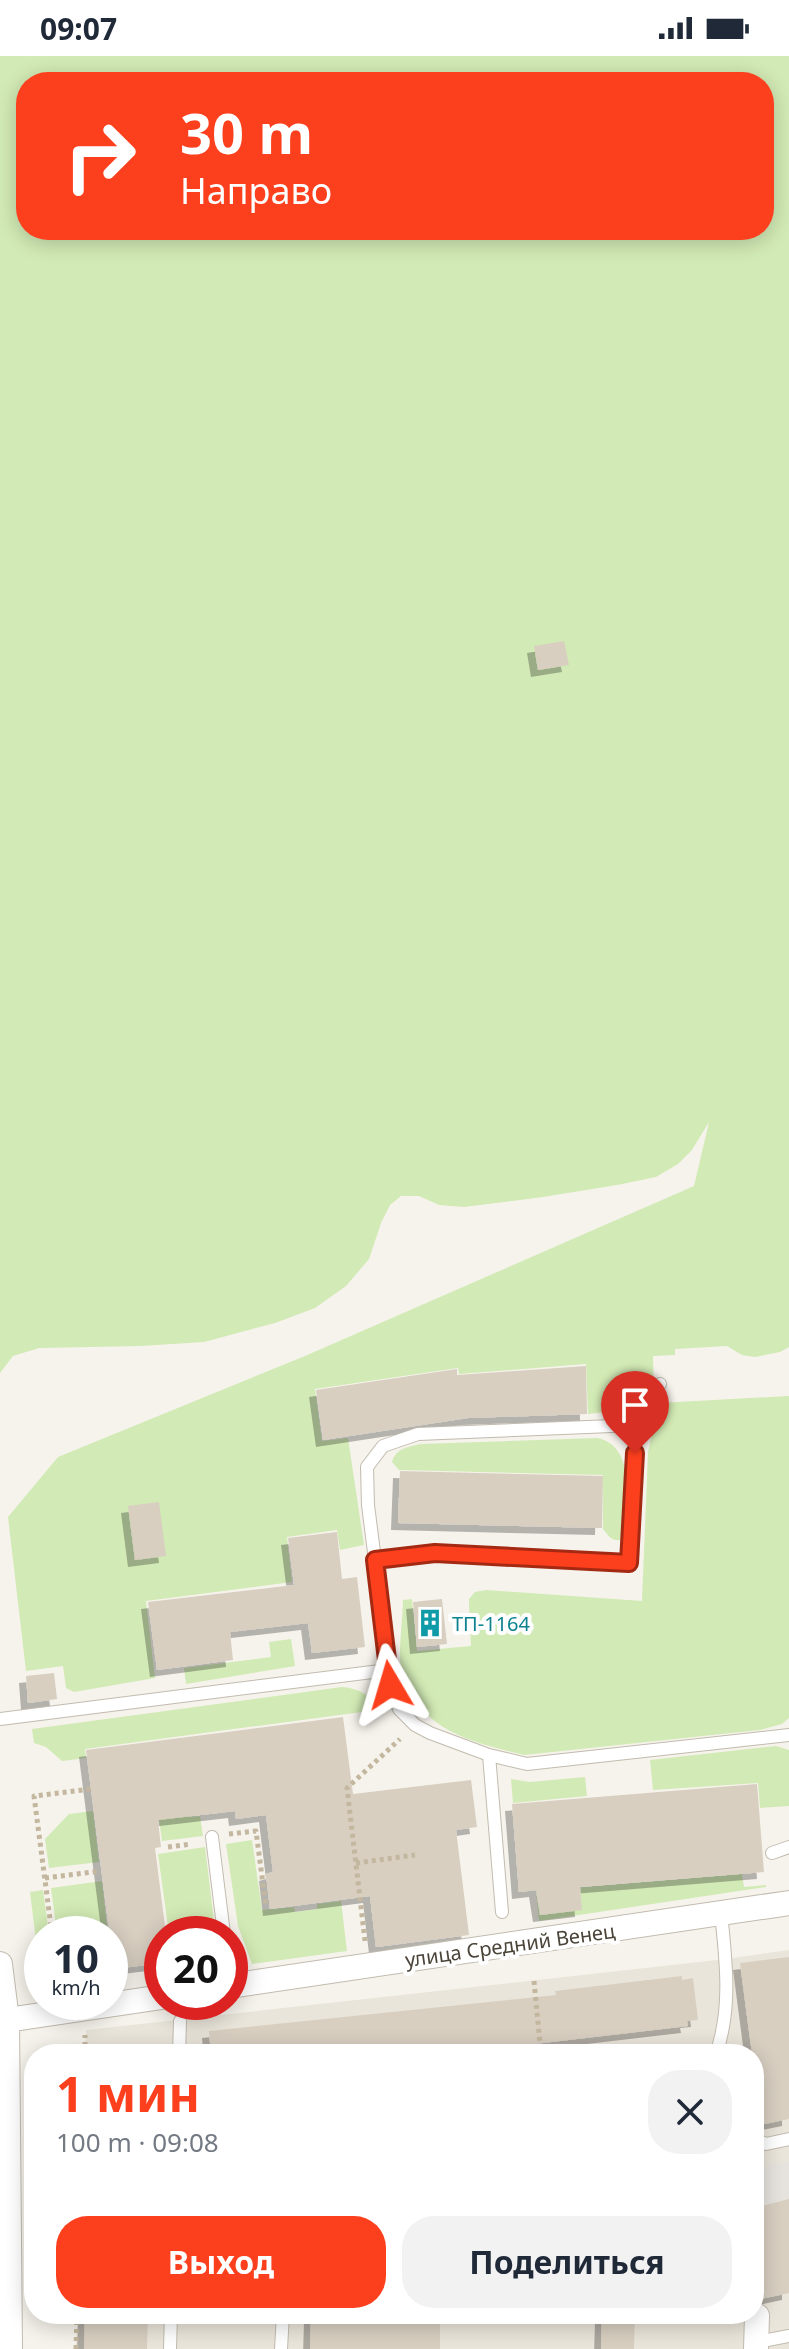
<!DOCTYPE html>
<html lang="ru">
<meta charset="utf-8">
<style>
body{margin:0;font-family:"Noto Sans",sans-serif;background:#f2f2f3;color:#1f2937;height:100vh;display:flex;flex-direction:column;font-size:30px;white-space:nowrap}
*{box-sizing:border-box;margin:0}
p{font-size:26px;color:#747a83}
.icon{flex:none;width:44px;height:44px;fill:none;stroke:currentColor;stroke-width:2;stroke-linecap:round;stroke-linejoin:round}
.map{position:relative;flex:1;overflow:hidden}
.side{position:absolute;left:24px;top:1988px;width:740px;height:280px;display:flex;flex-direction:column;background:#fff;border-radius:32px;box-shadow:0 4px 20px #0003}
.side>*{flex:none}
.banner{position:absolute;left:16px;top:16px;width:758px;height:168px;border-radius:32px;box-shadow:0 4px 20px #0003;background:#fc3f1d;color:#fff;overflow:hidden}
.speed{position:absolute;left:24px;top:1860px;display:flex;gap:16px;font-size:40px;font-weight:700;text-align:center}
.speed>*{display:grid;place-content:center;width:104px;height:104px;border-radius:50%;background:#fff;box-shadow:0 4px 20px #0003;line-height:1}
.speed small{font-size:20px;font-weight:400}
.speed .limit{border:12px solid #d22;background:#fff;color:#111}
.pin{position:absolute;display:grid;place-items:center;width:68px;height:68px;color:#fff;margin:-82px -34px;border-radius:50% 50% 50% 0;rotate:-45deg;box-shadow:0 0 8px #0007}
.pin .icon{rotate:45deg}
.me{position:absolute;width:88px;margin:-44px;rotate:353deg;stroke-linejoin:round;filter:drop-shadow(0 0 6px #0008)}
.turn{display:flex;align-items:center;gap:28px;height:168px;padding:0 32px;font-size:36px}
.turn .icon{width:104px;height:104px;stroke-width:2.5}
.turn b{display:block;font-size:56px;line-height:68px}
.round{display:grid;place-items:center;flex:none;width:84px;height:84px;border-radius:32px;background:#f2f2f3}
.overview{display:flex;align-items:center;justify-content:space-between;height:136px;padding:0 32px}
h1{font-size:48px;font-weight:700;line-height:60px;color:#fc3f1d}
.primary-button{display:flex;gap:16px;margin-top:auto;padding:16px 32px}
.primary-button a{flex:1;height:92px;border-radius:32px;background:#fc3f1d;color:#fff;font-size:32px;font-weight:700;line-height:92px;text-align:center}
.primary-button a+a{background:#f2f2f3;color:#1f2937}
.status{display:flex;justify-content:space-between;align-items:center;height:56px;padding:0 40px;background:#fff;direction:ltr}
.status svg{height:22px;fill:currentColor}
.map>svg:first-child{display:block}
</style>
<div class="status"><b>09:07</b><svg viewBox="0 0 49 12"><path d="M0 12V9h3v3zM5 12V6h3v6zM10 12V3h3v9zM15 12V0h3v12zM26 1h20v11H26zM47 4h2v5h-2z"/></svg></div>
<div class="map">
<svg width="789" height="2293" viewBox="0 0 789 2293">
<defs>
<filter id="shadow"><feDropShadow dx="-7" dy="7" stdDeviation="0" flood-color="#0004"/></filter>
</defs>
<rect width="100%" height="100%" fill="#f6f3ec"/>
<path fill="#eae5da" d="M789 1894V2293H76L77 2258H754V1998H85L86 1974 726 1903Z"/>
<path fill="#e6e2dd" d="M789 2105V2175L754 2183V2113Z"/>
<path fill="#d2eab5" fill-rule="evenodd" d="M0 0H789V1291L780 1296 755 1301 742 1299 727 1290 675 1293V1299L653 1300C653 1308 654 1318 653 1326 648 1351 608 1356 588 1358L586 1308 459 1318 458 1312 315 1333 322 1385 348 1382 364 1489 340 1494 337 1474 287 1481 292 1526 146 1545 155 1622 74 1636 66 1632 63 1610 26 1615 8 1461 58 1401 305 1300 694 1130 709 1066 692 1094 678 1108 656 1121 617 1129 543 1141 464 1151 439 1149 419 1140H401L390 1149 381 1167 369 1203 346 1230 315 1252 275 1267 204 1286 141 1290 39 1292 13 1300 0 1317ZM26 26H764V174H26Z
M789 1340V1662L782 1668 760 1674 524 1699C471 1686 416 1674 401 1612 398 1595 403 1562 403 1544L412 1543 417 1595 471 1590 469 1548V1543L475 1536 486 1534 642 1545 648 1396 659 1347Z
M598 1382C638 1392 624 1446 623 1477L620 1484C612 1486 608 1479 603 1473V1419L399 1414 392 1406C396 1392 408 1391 421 1388Z
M291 1583 295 1610 186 1628 184 1612 271 1601 269 1586Z
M342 1631C360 1632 371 1641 384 1653L85 1693 86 1702 62 1705 46 1691 34 1687 32 1673Z
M776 1690 789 1694V1750L760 1752 758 1727 653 1734 650 1704Z
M585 1721 587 1740 513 1747 511 1723 530 1726Z
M187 1736 191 1761 200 1760 203 1780 162 1785 156 1740Z
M93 1755 99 1806 49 1812 45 1783 69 1758Z
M252 1784 262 1854 294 1851 295 1856 317 1853V1848L341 1845 347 1895 252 1908 238 1870 226 1788Z
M205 1791 215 1873 169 1878 158 1798Z
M742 1818 744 1831 766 1829V1831L539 1865 536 1835Z
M102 1825 108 1878H57L51 1832Z
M43 1834 49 1878H42V1933L30 1836Z"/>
<path fill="#d8cfc1" filter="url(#shadow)" d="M564 585 569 609 538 614 534 590Z
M586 1310 587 1358 468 1362 323 1384 316 1334 457 1313V1319Z
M400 1415 603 1420 602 1472 398 1467Z
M159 1446 166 1500 135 1504 128 1450Z
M337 1476 342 1523 357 1521 365 1591 312 1597 308 1567 230 1576 233 1604 157 1614 148 1546 294 1529 288 1482Z
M442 1543 447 1588 417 1591 413 1546Z
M54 1617 57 1643 28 1647 26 1620Z
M343 1661 353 1738 471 1724 477 1771 456 1774 469 1879 376 1891 370 1840 270 1853 266 1818 273 1816 266 1759 236 1763 235 1755 158 1764 161 1791 155 1792 166 1878H162V1907L114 1913 86 1694Z
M757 1728 764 1816 580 1831 582 1854 540 1859 536 1834 519 1836 512 1748Z
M789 1901V2063L754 2070V1998H752L740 1907Z
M682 1920V1924L693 1922 698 1964 687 1965 688 1970 534 1988 535 1998H211L209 1975 556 1939 555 1935Z
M789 2143V2237L756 2244 754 2231V2152Z
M85 2258H148L147 2293H84Z
M311 2258H394V2267L440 2266V2293H310Z
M602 2258H635L634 2293H601Z"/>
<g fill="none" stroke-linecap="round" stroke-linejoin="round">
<defs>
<path id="lane" d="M375 1504 368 1449 367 1411 383 1390 418 1378 636 1369 660 1328
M0 1663 388 1614
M489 1699 430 1677 415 1669 399 1653 390 1629 375 1504 435 1497 629 1507 636 1369
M212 1781 224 1878
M772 1797 789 1791
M502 1856 489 1699 527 1708 789 1679
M179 1998 180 1965
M716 1998C732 1952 726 1905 721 1857
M754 2083 766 2088 789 2083
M757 2286 789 2280
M170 2293 171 2258
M281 2293 283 2258"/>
<path id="street" d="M0 1908 7 1964 10 2293
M230 1930 789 1847
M7 1964 162 1941
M756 2293 757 2260"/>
</defs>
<use href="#lane" stroke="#c2bbae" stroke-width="14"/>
<use href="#street" stroke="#c2bbae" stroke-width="26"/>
<path stroke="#c4b79f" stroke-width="5" stroke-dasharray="4 4" stroke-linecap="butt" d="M229 1778 256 1775 266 1851
M168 1791 191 1788
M356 1807 415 1799
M45 1822 100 1815
M52 1878 34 1740 91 1733
M365 1885 347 1732 400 1683
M534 1925 541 1998
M85 1998V1979
M76 2293 77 2258"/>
<use href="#lane" stroke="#fff" stroke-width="12"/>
<use href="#street" stroke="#fff" stroke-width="24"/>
</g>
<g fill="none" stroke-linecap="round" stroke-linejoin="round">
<defs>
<path id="route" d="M390 1629 375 1504 435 1497 629 1507 635 1397"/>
</defs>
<use href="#route" stroke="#a42913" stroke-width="20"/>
<use href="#route" stroke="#fc3f1d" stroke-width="14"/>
</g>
<defs>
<symbol id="building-bare" viewBox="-9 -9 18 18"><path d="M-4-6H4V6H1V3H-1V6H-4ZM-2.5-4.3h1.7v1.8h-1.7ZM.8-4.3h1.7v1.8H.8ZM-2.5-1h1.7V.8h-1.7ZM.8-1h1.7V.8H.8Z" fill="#0f9aa8" stroke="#fff" stroke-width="2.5" paint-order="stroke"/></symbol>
</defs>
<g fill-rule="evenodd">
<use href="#building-bare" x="410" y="1547" width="40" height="40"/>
</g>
<g text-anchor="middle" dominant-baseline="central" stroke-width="8" stroke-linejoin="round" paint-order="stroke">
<g font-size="20" fill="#0d838f" stroke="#fff" text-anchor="start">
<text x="452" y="1567">ТП-1164</text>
</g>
<g font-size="20" fill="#4b4439" stroke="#fff">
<text transform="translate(510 1889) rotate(-8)">улица Средний Венец</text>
</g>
</g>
</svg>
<div class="speed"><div>10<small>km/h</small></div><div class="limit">20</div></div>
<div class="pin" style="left:635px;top:1397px;background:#d93025"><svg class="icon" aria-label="arrive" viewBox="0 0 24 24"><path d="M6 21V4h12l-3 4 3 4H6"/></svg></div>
<svg class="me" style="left:390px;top:1629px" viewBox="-20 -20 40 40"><path d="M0-17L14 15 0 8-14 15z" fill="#fc3f1d" stroke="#fff" stroke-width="4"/></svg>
<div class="banner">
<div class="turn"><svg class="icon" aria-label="right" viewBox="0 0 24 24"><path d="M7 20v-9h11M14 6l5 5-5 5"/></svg><div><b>30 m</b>Направо</div></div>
</div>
<section class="side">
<div class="overview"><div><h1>1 мин</h1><p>100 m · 09:08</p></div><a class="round"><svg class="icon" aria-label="close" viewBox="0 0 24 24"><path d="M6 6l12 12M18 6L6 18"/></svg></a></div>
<div class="primary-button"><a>Выход</a><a>Поделиться</a></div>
</section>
</div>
